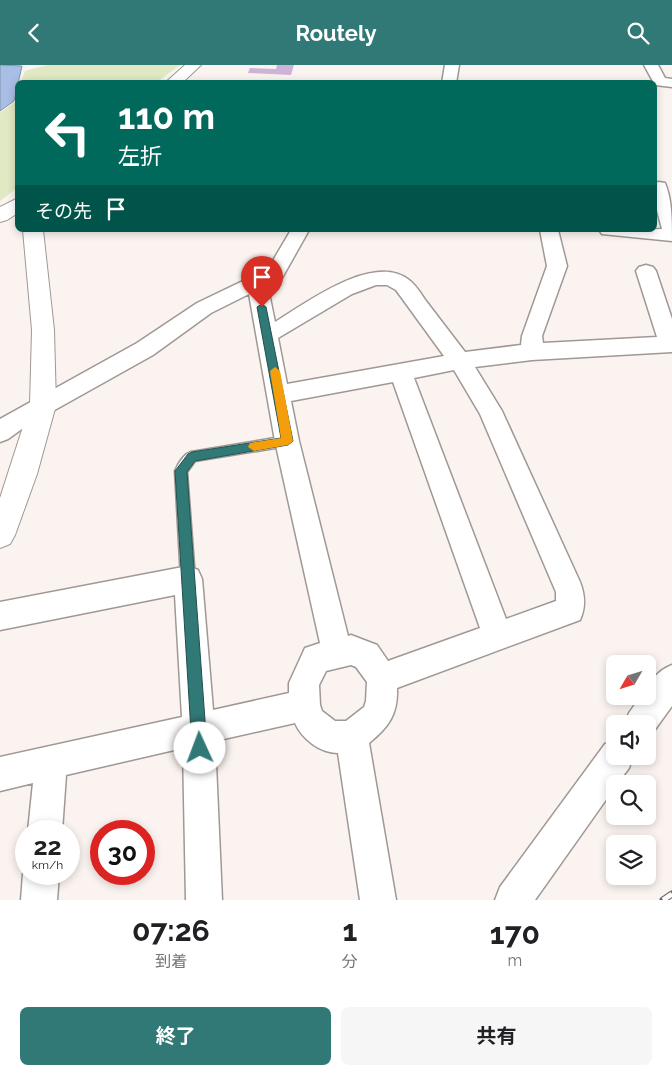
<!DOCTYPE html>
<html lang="ja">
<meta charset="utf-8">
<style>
body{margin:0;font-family:Raleway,"Noto Sans JP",sans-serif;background:#f6f6f6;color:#202124;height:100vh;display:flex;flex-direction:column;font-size:19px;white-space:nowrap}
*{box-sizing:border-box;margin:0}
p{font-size:16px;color:#757577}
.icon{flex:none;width:28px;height:28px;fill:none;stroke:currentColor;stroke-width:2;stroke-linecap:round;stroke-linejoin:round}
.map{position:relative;height:835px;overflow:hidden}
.sheet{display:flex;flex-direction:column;background:#fff;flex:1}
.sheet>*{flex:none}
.top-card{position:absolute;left:15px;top:15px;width:642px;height:152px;border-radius:8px;box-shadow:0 2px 8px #0003;background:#00695c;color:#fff;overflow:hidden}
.needle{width:32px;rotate:231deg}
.tools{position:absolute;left:606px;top:590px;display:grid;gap:10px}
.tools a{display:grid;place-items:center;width:50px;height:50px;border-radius:8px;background:#fff;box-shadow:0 2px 8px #0003;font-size:25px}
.speed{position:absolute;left:15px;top:755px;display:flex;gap:10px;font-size:25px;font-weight:700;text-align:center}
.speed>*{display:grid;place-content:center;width:65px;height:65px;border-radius:50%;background:#fff;box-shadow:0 2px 8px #0003;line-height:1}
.speed small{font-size:12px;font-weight:400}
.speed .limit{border:8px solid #d22;background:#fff;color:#111}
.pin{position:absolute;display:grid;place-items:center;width:42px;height:42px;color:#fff;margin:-51px -21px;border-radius:50% 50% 50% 0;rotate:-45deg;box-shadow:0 0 5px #0007}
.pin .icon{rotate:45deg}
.me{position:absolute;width:55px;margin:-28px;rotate:358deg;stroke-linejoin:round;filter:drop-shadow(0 0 4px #0008)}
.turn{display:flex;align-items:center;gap:18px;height:105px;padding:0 20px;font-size:22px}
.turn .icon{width:65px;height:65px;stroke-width:2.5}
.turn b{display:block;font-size:35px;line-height:42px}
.then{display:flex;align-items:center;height:48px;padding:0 20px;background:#0003;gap:10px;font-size:19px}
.eta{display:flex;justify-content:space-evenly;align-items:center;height:85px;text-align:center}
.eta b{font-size:30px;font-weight:700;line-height:35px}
.cta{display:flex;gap:10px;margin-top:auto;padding:10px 20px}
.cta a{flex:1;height:58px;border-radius:8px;background:#317976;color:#fff;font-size:20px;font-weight:700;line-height:58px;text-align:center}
.cta a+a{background:#f6f6f6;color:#202124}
header{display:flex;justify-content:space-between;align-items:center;height:65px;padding:0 20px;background:#317976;color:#fff;font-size:22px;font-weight:700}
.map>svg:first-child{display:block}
</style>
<header><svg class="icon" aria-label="back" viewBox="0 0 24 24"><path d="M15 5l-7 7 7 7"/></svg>Routely<svg class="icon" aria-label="search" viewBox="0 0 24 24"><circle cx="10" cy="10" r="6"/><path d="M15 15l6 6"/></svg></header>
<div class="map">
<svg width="672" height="835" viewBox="0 0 672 835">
<rect width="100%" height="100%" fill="#fbf3ef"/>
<path fill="#e0e9c3" d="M47 0H180L157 17H21L25 6Z
M17 30V123L0 136V48L16 36Z"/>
<path fill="#a8bee4" stroke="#8392ac" d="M0 0 22 1 14 36 0 46Z"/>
<path fill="#ceb2d7" d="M277 0H294L291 10 248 8 250 3 276 4Z"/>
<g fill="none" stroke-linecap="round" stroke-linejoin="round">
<defs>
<path id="lane" d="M287 371 291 373 293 376 291 379 287 381 195 396 187 407 195 514 193 519 188 521 183 519 181 514 175 406C178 399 184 389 191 387Z"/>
<path id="street" d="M445 0H459L456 18H442Z
M644 0H658L665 13 672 14V22L655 20Z
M659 117 665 118C672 134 672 157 672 176L602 169 599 165 662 164 655 138V118Z
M291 165H309L282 213 265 221 269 228 275 257C306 238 374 187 409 215 416 220 421 229 426 236 439 253 452 270 465 287L521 280 522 271 547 201 540 165H558L567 201 542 271 543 278 657 272 636 206 639 202 646 200 653 202 656 206 672 254V287L532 295 475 302 502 346 580 517C585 530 586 542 580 555L397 623C398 649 389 662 369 678L396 835H360L338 688C320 688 302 674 295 658L215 676 222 835H186L183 683 66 710 62 766H28L33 718 0 726V692L182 652 175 530 0 565V537L188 501 198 505 202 514 213 645 289 628V618L305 583 320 578 275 376 249 229 211 248 153 290 26 361 8 374 0 377V354L137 278 197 238 268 204ZM376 220H387L396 225 444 291 287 319 278 273 352 229ZM454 305 480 349 556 527V536L506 554 414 313ZM393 317 480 563 388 596 377 580 351 570 348 571 299 376 291 336ZM351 600 356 602 367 617 366 636 364 642 346 656H335L322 646 320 640 319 620 326 606Z
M672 600V641L651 670 648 672V659H624L629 648 641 631H648C648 616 659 605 672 600Z
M615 676V691H633L629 703 617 719H615V722L535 835H495L500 822 605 679Z
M26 801V809H59L57 835H21L23 809Z"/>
<path id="secondary" d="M185 0H201L182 18H165Z
M18 133V148L7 155 0 157V142Z
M23 165H43L54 265 56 340 37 409 15 470 10 479 0 483V433L30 340 32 265Z"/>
</defs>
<use href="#lane" stroke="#9f9894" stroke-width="3"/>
<use href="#street" stroke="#9f9894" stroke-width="3"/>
<use href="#secondary" stroke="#9f9894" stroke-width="2"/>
<use href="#lane" fill="#fff" fill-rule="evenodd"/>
<use href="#street" fill="#fff" fill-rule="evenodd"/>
<use href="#secondary" fill="#fff" fill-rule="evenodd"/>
<defs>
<path id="rail" d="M663 835 672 829"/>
</defs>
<use href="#rail" stroke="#6f6a68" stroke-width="7"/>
<use href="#rail" stroke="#fff" stroke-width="5" stroke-dasharray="14" stroke-linecap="butt"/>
</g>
<path fill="#317976" stroke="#204f4d" d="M262 239 266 242 293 376 288 380 195 396 187 407 207 683 205 688 200 690 194 688 192 683 175 406 188 389 192 387 281 373 257 242Z"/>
<path fill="#f59e0b" d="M275 302 280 306 293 376 288 380 254 386 248 382 250 378 281 373 270 306Z"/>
</svg>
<div class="tools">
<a><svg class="needle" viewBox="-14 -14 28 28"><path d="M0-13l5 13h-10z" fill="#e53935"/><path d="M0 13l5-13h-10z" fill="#757577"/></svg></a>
<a><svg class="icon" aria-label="sound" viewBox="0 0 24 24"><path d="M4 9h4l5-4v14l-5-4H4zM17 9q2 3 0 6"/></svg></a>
<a><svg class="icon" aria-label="search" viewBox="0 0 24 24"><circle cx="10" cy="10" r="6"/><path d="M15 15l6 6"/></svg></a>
<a><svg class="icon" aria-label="layers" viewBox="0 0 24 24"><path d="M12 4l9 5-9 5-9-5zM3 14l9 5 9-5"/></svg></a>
</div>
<div class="speed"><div>22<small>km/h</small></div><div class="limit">30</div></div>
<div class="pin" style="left:262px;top:242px;background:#d93025"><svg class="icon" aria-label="arrive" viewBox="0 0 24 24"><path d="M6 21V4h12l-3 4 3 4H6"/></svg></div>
<svg class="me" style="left:200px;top:683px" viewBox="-20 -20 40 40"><circle r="19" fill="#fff"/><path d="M0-13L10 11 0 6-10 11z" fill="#317976"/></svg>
<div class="top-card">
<div class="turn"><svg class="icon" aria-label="left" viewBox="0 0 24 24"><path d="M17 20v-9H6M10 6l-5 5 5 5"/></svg><div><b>110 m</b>左折</div></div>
<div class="then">その先<svg class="icon" aria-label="arrive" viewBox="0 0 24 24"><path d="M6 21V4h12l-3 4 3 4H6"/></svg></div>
</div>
</div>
<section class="sheet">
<div class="eta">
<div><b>07:26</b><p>到着</p></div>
<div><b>1</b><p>分</p></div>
<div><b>170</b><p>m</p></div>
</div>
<div class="cta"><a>終了</a><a>共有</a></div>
</section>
